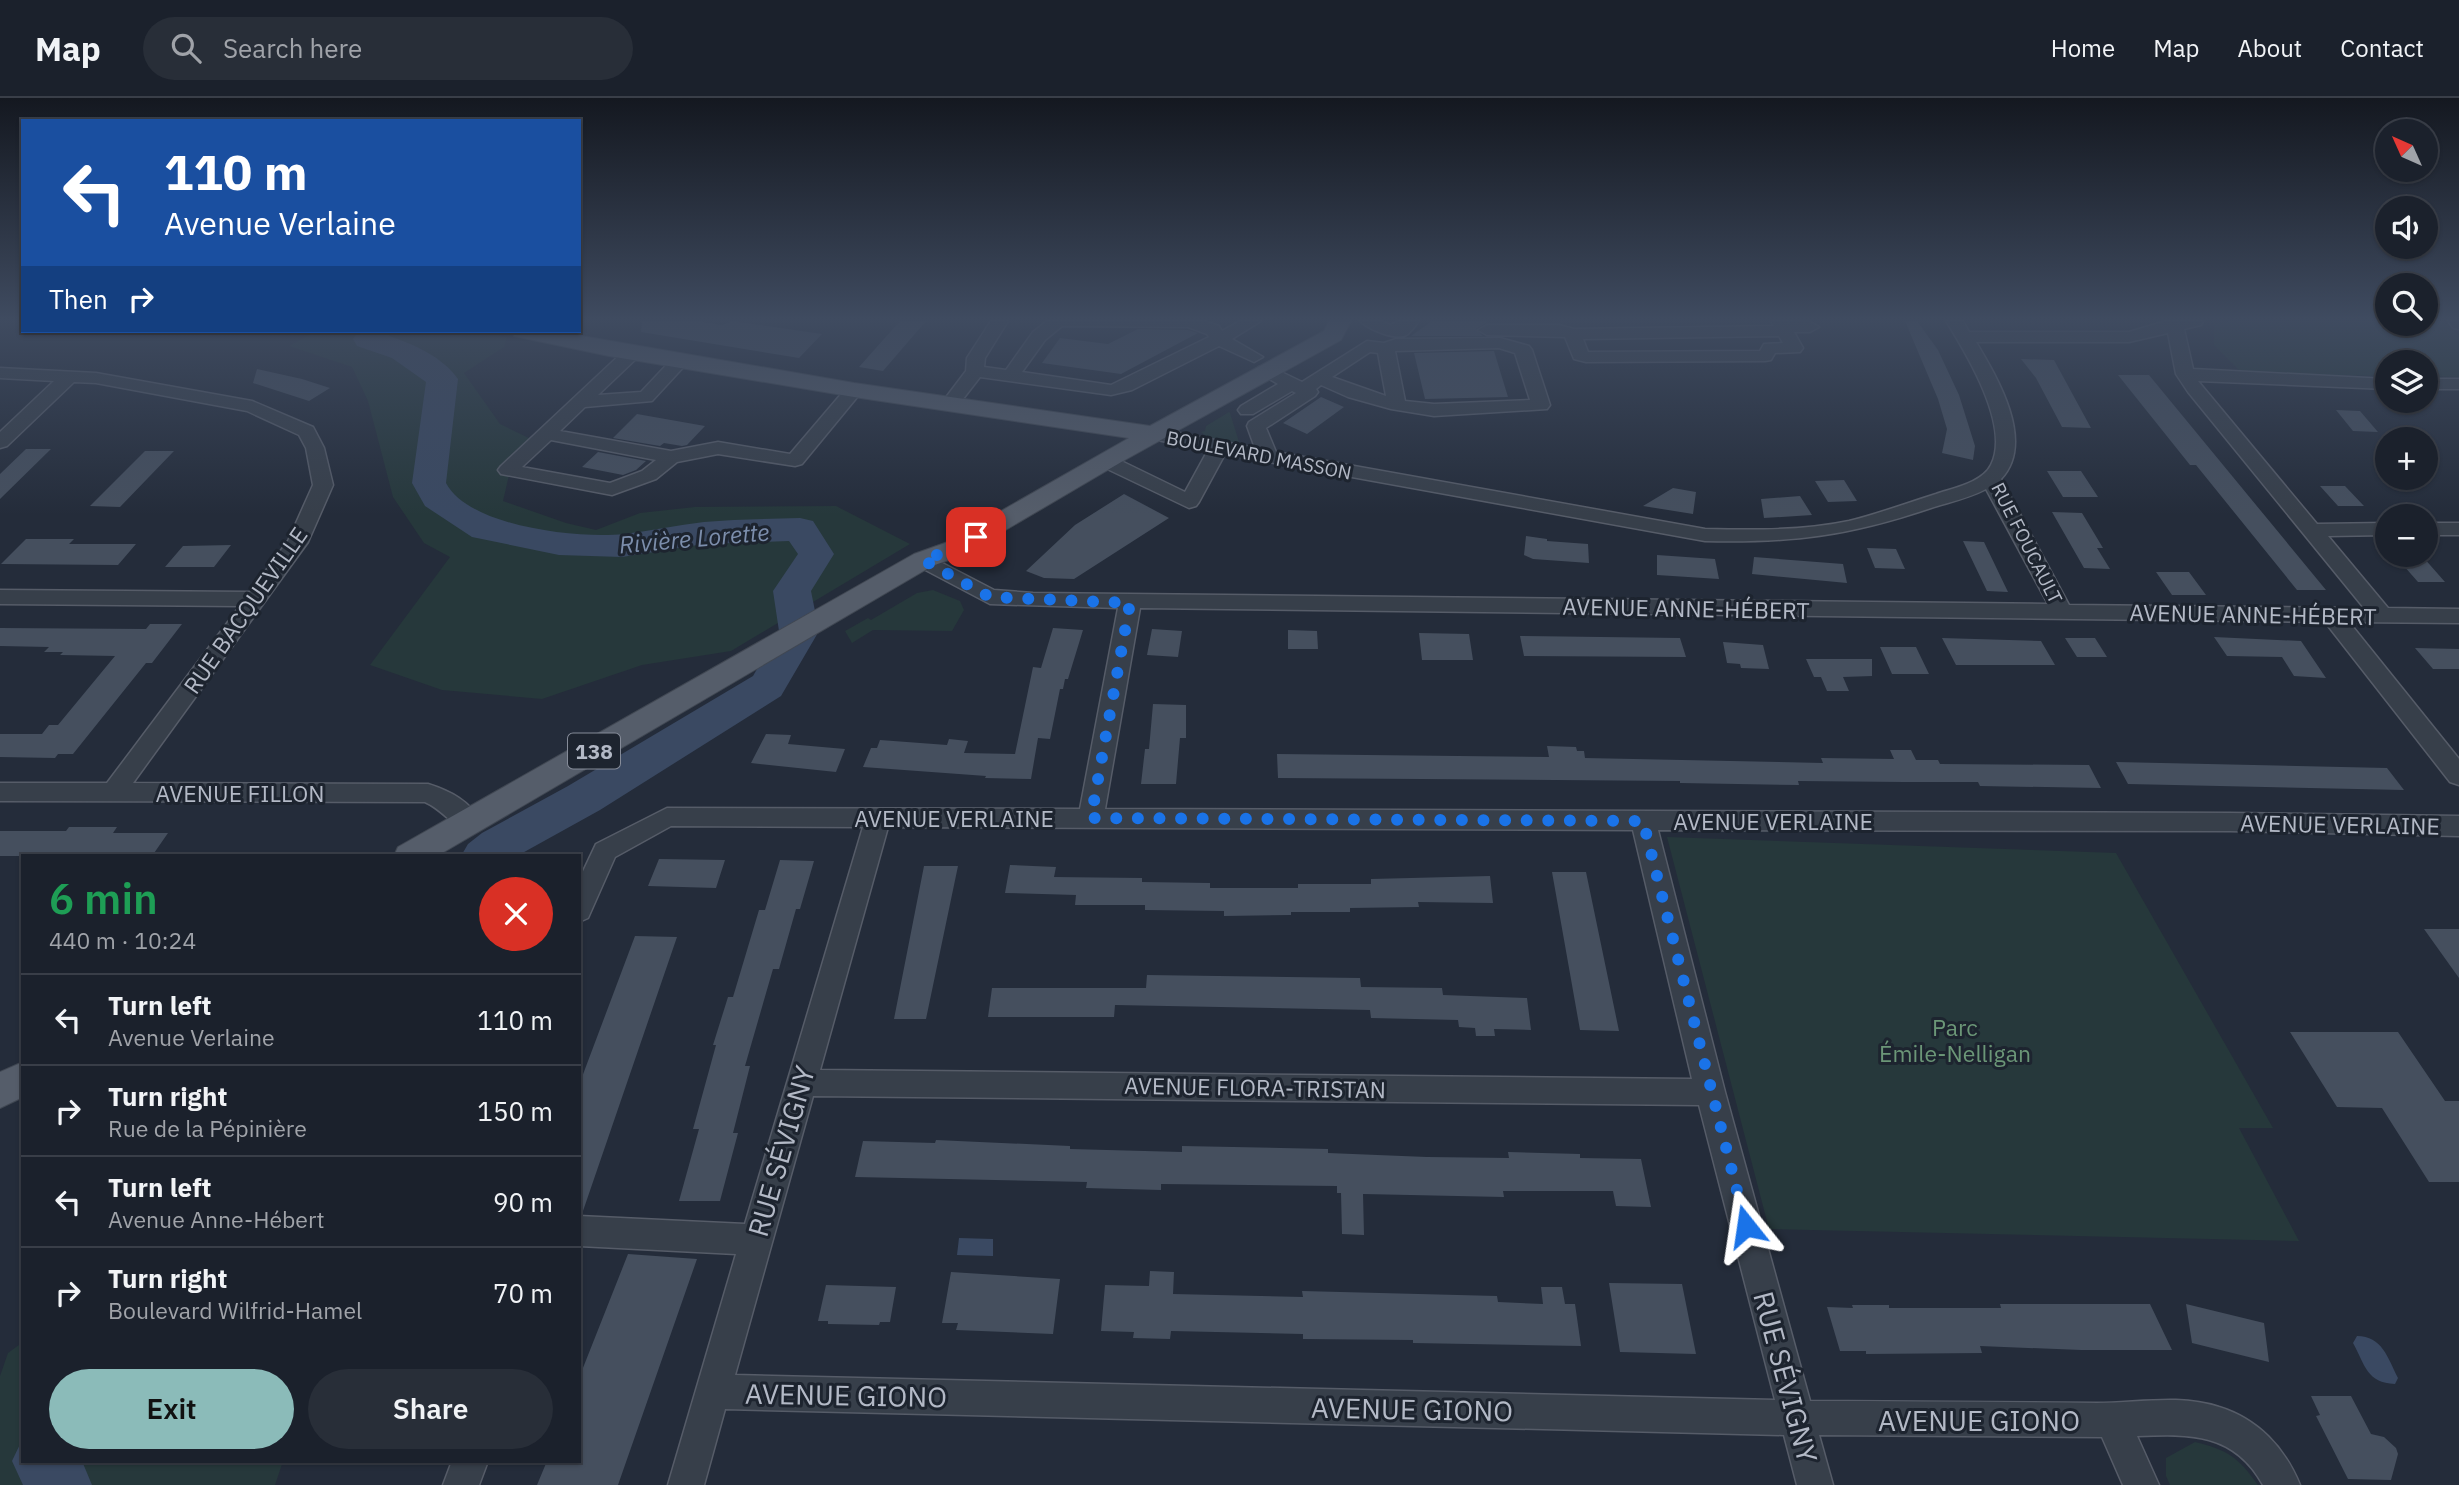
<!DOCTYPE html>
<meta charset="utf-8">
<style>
body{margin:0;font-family:"IBM Plex Sans",sans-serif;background:#282e38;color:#f1f3f6;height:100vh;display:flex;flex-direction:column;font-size:26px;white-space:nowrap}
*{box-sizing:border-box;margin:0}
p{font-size:23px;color:#a0a3a9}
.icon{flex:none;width:38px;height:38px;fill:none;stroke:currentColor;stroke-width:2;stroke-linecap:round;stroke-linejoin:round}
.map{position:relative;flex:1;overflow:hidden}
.details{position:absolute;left:21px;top:756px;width:560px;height:609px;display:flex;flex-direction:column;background:#1b212c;border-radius:0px;box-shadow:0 2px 5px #0004,0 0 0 2px #393e48}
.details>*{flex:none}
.banner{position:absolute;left:21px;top:21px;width:560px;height:214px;border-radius:0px;box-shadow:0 2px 5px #0004,0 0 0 2px #393e48;background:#1a4fa0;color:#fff;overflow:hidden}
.needle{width:46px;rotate:315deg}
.controls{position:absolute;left:2375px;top:21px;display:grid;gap:14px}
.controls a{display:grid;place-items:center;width:63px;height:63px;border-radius:50%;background:#1b212c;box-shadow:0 2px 5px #0004,0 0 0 2px #393e48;font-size:35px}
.pin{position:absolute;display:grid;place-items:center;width:60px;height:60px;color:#fff;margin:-30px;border-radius:14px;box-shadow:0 4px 10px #0006}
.me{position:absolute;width:77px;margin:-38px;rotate:345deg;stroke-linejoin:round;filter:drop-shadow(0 0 5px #0008)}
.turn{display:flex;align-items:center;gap:24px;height:147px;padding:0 28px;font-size:32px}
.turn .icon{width:91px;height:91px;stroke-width:2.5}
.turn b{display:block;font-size:49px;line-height:60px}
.then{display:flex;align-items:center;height:66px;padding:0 28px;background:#0003;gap:14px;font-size:26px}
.round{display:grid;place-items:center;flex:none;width:74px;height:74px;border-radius:37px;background:#282e38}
.summary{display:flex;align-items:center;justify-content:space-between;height:119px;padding:0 28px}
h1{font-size:42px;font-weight:600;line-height:52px;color:#1e9e55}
.cta{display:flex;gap:14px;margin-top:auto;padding:14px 28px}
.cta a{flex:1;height:80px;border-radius:42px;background:#8bbbb9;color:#111;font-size:28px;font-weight:600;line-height:80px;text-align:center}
.cta a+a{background:#282e38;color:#f1f3f6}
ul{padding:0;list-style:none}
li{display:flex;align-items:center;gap:21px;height:91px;padding:0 28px;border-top:2px solid #393e48}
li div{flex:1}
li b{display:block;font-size:26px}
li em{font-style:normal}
header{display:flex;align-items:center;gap:42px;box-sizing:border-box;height:98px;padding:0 35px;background:#1b212c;border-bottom:2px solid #393e48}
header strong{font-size:33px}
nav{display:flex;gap:38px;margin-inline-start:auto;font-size:24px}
.search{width:490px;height:63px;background:#282e38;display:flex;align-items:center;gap:18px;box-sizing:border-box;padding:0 24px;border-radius:38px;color:#a0a3a9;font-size:26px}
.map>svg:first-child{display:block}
</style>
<header>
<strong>Map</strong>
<div class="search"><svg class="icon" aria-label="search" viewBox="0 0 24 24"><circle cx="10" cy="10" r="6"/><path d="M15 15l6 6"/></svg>Search here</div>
<nav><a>Home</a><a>Map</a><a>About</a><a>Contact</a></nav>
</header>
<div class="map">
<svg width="2459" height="1387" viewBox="0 0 2459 1387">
<rect width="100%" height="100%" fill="#242c3a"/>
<path fill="#26383b" d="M2236 223H2387V226L2443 223 2459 238V279L2426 278V264H2387V278L2242 275 2214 247V226Z
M316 233H461L507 239 504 249 464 275 500 326 533 342 512 364 503 403 566 425 596 432 640 415 695 409 836 408 910 446 731 553 642 567 542 601 442 592 370 567 450 459 424 445 393 399 368 303 352 269 289 248Z
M1229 314 1230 315 1240 347 1208 340 1201 334 1205 333 1206 328Z
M933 492 960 503 964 512 952 533 873 532 852 545 845 533 868 520 871 522 917 495Z
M1667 739 2116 755 2273 1030H2239L2299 1143 1769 1131Z
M23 1244V1363H283L275 1387H0V1278L8 1255Z
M2195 1344C2228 1352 2238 1359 2258 1387H2170L2166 1378V1360Z"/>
<path fill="#3a4962" d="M959 1140 993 1141V1158L957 1157Z
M2357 1238C2382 1238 2388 1260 2398 1280L2395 1286C2367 1285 2365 1267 2353 1245Z"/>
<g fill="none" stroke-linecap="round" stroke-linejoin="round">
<path fill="#3a4962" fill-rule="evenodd" d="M359 233H392L389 238C413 246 443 259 458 281L446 385C469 429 579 441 624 436 651 433 677 427 704 424 735 421 768 421 800 420L813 423 834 456 811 493 819 533 781 598 600 712 517 758H461L468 746 482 735 568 688 753 578 779 533 773 493 798 456 789 443 704 446 622 459 559 457 472 439 425 408 412 385 426 284 392 260 357 248 353 241Z
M23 1340V1363H82L92 1387H23L12 1363Z"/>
</g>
<path fill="#454f5e" d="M642 223H697L722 227 732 223 822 236 799 260 641 234Z
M900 223H926L883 273 859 269Z
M1432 223H1486V225L1476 231 1483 238H1411Z
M1905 223H1917L1938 252 1959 297 1975 348 1973 362 1942 355 1947 331 1938 301Z
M1138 231 1188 232 1198 235 1121 276 1042 265 1060 240 1108 246Z
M1494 253 1508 299 1425 301 1414 255Z
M2021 261 2054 262 2091 330 2062 329 2036 280Z
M257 271 302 281 330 290 309 303 253 285Z
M2118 277H2149L2326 492H2297L2196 367H2190Z
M1321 299 1344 309 1307 336 1283 325Z
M2336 312 2360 313 2378 334 2353 333Z
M637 316 705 328 687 347 682 348 664 345 660 348 613 340Z
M26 351H51L0 401V376Z
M145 353H174L120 409 90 408Z
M598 354 646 363 636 372 623 377 582 369Z
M2047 373H2081L2098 399H2063Z
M1844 382 1857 403 1828 404 1815 383Z
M2320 388H2345L2364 408H2338Z
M1673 390 1696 394 1693 416 1643 408Z
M1124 396 1169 420 1074 481 1044 480 1026 473 1075 427Z
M1800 398 1812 417 1764 420 1761 401Z
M2052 414 2082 415 2103 450H2097L2110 471 2084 470Z
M1526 438 1547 441V443L1588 446 1589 465 1533 461 1524 457Z
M26 441H74L69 446H136L118 467 1 466Z
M1963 443 1984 444 2008 494 1987 493Z
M231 447 214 469H165L183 448Z
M1867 450 1896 451 1905 471 1875 470Z
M1657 457 1715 461 1719 481 1657 477Z
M1754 459 1843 466 1847 485 1752 476Z
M2396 459H2423L2445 484H2418Z
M2156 474H2189L2206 497H2172Z
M150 526H182L152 565H146L73 656H58L55 660 0 659V636H42L49 627H58L115 558 60 557 63 554H44L49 549 0 548V530L146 531Z
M1053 530 1083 532 1068 581H1065L1063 591H1060L1050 641 1038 640 1031 681 985 680 986 678 863 669 871 650H877L880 642 947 647 949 641 968 643 964 655 1015 656 1033 569 1041 570Z
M1152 531 1182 533 1178 559 1147 557Z
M1288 532 1317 533 1318 551H1288Z
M1419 535 1469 536 1473 562H1422Z
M1520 538 1680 540 1686 559 1524 558Z
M2214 539 2301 543 2326 580 2294 578 2282 559 2227 558Z
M1942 540 2041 543 2055 567H1956Z
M2065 540H2095L2107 559H2077Z
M1723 544 1763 547 1769 571 1741 570 1740 566 1727 565Z
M1880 549H1916L1929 576H1892Z
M2415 550 2459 551V571H2433Z
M1806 561H1872V578L1843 579 1849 593H1827L1821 579H1814Z
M1153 606 1186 607V640H1180L1176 686H1141L1145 651H1149Z
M766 636 791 637 788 646 845 651 836 674 751 665Z
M1547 648 1576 649 1577 653H1584L1585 660 1823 665 1821 660 1894 661 1890 652H1911L1916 662H1938L1940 666 2089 667 2101 690 1980 688 1978 684H1904L1798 683 1799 687 1680 685V683L1278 680 1277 656 1549 659Z
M2116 664 2387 670 2404 692 2128 686Z
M69 729H117L113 735H168L152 758H0V733H66Z
M659 761 725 762 716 790 648 788Z
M780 762 814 763 800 811H796L779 871H773L745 968H750L733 1035H738L720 1103H679L699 1031H693L716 947H713L728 899H733L759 812H765Z
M1010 767 1056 769 1054 779 1142 780V784L1210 785V790H1298V786H1371V781L1490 778 1493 805 1418 804 1419 809 1350 810V814H1291V817L1224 818V813L1145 812V807H1075L1076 797 1005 795Z
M924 768H958L926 921H894Z
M1552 774H1586L1619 933 1580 932Z
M2424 831H2459V880Z
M635 838 677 839 583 1113 579 1112V987Z
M1147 877 1360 880 1361 889 1442 890 1443 897 1527 900 1531 932 1494 931 1495 938H1476L1475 930 1459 929 1458 922 1371 920 1370 912 1115 907 1114 919H988L992 890H1146Z
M2290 934H2398L2445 1003H2459V1084H2429L2382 1010 2337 1009Z
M936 1042 1070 1048V1051L1182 1054V1048L1328 1051V1055L1427 1059 1509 1060 1508 1054 1580 1056V1060L1641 1061 1651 1109 1616 1108 1613 1093H1503L1504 1099 1363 1096 1364 1137 1342 1136 1341 1095H1337V1088L1161 1086V1092L1086 1090 1087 1084 855 1079 863 1043 935 1045Z
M628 1156 697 1161 618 1387H537L547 1363H579V1280Z
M1150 1173 1174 1174 1173 1196 1303 1199 1302 1193 1497 1198 1498 1204 1543 1206 1541 1189H1562L1565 1206H1575L1581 1248 1413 1245V1242L1303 1241V1236L1171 1233 1170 1241 1133 1240 1134 1234 1101 1233 1105 1187 1149 1188Z
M951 1174 1060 1181 1053 1236 956 1232 958 1225H942Z
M1609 1185 1682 1186 1696 1256 1620 1254Z
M826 1187 896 1189 890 1224H880L879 1227 828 1226V1223H818Z
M2000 1206H2150L2172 1252H2081L1980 1248 1982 1255 1866 1256V1253H1840L1827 1209 1853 1210 1852 1207H1889V1210H2001Z
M2186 1206 2264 1225 2269 1264 2192 1245Z
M2311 1298H2351L2371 1336 2384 1339 2396 1350 2398 1356 2391 1382 2348 1381 2316 1318 2320 1317Z"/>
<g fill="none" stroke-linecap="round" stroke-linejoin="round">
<defs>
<path id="minor" d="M991 223H1008L985 260 984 269 1006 272 1033 234 1047 223H1204L1219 228 1222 233 1240 223H1261L1232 241 1263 259 1254 264 1219 248 1132 292 1111 297 980 279 956 310H944L941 306 966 273 967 260ZM1062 228 1188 229 1207 236 1209 239 1111 287 1022 274 1045 242Z
M1360 223H1382L1390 227 1399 223H1419C1416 227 1411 233 1408 236 1397 244 1368 231 1360 223Z
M1771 223 1810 224 1819 229 1810 234H1794L1803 250 1800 254 1775 255 1771 262 1765 263 1586 264 1574 261 1565 239 1487 237 1478 232 1487 227H1559L1574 231 1774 228ZM1779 238 1783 245 1764 246 1760 253 1588 254 1583 241Z
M1946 223H1963L1969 234H2129L2166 223H2203L2201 227 2184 231 2193 271 2387 281V291L2198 283 2317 426 2387 425V437L2328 438 2388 510 2459 511V525L2349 524 2459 661V687L2450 684 2325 524 1140 510 1105 711 2230 715 2459 718V738L2230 733 1658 732 1725 994 1810 1303C1905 1303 2001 1304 2097 1305 2137 1305 2180 1296 2219 1309 2258 1321 2285 1350 2300 1387H2263C2234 1334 2189 1336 2137 1338L2159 1387H2123L2102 1339 1819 1337 1833 1387H1797L1784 1337 725 1311 704 1387H668L736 1156 579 1148V1118L745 1126 863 729 671 728 615 759 588 820 579 824V782L596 746 667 710 1080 711 1118 510 990 506 916 467 913 462 916 457 923 455 994 492 1033 495 2048 506 1986 391C1969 400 1950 404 1931 410 1848 438 1793 445 1705 443L1225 356 1199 404 1196 408 1189 410 1099 367 1096 363 1106 357 1113 359 1185 394 1208 352 1147 340 1145 336 1154 330 1255 350 1247 328 1249 324 1296 295 1292 293 1253 316H1241L1238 312 1241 308 1278 286 1256 273 1259 269H1271L1302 284 1367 243 1384 245 1396 241 1500 240 1529 248 1532 252 1550 307 1547 311 1434 318 1391 311 1348 299 1321 287 1316 291 1318 294 1315 298 1266 330 1276 354 1705 431C1753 432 1802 433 1849 423 1878 416 1907 405 1936 396 1953 390 1982 385 1991 367 2011 328 1966 255 1946 223ZM2168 235 2176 276 2188 294 2364 510 2069 507 2001 381C2036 344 1997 279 1976 244H2129ZM1499 250 1515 255 1530 302 1434 306 1405 303 1395 253ZM1370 254 1378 255 1386 298 1332 279ZM888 729 1633 732 1692 981 820 972ZM813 998 1699 1007 1775 1302 735 1277Z
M2448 223H2459V231L2453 230Z
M632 250 638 251 641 255 638 259 598 297 641 294 674 259 680 258 689 263 652 303 585 309 560 333 671 353 718 344 790 356 848 288 854 287 863 292 802 366 795 368 718 356 677 364 656 381 612 397 501 376 498 372 501 368 626 251ZM551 342 656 362 642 373 610 385 522 369Z
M0 270 96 275 252 303 313 329 324 350 333 387 308 444 133 685 428 686C450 693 470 703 481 724L478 731C457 737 446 713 425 704L0 703V685H107L240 508 0 506V492L250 494 288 443 313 387 306 350 299 337 247 313 96 285 74 284 7 348 0 350V334L54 283 0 280Z
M2426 281H2459V291H2426Z
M2426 425H2459V437H2426Z
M452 1363H488L479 1387H443Z"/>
<path id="major" d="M1329 223H1351L1341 242 1123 363 963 457 932 468 437 758H394L398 749 914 456 945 445 1129 340 854 299 609 258 514 238 511 233H553L854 285 1150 328 1324 233Z
M23 964V999L0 1010V974Z"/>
</defs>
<use href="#minor" stroke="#565c68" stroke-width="3"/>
<use href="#major" stroke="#414853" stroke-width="2"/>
<use href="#minor" fill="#373f4a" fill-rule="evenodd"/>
<use href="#major" fill="#555d6a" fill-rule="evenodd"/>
</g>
<linearGradient id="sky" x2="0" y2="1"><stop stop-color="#141820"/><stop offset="0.53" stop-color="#3f4b60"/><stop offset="1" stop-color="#3f4b60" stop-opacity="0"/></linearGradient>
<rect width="2459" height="417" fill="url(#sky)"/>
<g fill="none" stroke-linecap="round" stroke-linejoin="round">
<path stroke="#1a73e8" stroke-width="12" stroke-dasharray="0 21.6" d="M976 439 954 451 923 462 990 499 1130 505 1091 720 1643 723 1746 1128"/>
</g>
<g text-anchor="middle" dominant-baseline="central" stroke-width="6" stroke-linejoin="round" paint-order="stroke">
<g font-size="19" fill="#b3b9c6" stroke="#1d242f">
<text transform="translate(1259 357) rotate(11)">BOULEVARD MASSON</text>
<text transform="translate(2027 445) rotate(63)">RUE FOUCAULT</text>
</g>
<rect fill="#1d242f" stroke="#868c99" stroke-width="2" x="568" y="635.5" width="52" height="35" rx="5"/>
<g font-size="21" font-weight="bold" fill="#b3b9c6">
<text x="594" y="653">138</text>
</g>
<g font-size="23" fill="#b3b9c6" stroke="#1d242f">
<text transform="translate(1686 510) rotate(1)">AVENUE ANNE-HÉBERT</text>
<text transform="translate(245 512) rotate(-55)">RUE BACQUEVILLE</text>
<text transform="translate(2253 516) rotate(1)">AVENUE ANNE-HÉBERT</text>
<text x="240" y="695">AVENUE FILLON</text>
<text x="954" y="720">AVENUE VERLAINE</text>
<text x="1773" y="723">AVENUE VERLAINE</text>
<text transform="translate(2340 726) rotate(1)">AVENUE VERLAINE</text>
<text transform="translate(1255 989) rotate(1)">AVENUE FLORA-TRISTAN</text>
</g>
<g font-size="23" fill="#6b9677" stroke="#1d242f">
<text x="1955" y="929">Parc<tspan x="1955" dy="26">Émile-Nelligan</tspan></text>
</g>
<g font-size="24" font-style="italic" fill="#7c8eac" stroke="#1d242f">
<text transform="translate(694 440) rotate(-5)">Rivière Lorette</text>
</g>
<g font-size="28" fill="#b3b9c6" stroke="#1d242f">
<text transform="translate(781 1053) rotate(-74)">RUE SÉVIGNY</text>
<text transform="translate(1786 1279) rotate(75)">RUE SÉVIGNY</text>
<text transform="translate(846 1297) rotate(1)">AVENUE GIONO</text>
<text transform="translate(1412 1311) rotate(1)">AVENUE GIONO</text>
<text x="1979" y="1322">AVENUE GIONO</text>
</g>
</g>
</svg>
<div class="controls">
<a><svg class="needle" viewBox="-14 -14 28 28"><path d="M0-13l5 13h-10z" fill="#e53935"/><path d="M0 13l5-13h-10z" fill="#a0a3a9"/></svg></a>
<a><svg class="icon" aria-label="sound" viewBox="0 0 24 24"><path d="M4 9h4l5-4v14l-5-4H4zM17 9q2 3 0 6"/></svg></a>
<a><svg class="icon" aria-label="search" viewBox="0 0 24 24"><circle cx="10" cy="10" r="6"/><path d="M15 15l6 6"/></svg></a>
<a><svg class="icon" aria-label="layers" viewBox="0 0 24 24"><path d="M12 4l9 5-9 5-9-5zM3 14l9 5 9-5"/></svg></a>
<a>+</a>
<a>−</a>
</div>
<div class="pin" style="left:976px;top:439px;background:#d93025"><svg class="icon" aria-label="arrive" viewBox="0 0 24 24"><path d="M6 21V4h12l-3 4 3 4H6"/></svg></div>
<svg class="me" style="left:1746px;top:1128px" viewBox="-20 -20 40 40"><path d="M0-17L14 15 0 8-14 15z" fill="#1a73e8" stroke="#fff" stroke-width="4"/></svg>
<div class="banner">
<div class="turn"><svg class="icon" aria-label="left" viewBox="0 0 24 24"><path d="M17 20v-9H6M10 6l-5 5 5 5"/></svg><div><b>110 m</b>Avenue Verlaine</div></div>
<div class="then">Then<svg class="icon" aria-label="right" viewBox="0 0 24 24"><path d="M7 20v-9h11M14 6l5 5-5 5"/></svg></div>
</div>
<section class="details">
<div class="summary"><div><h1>6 min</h1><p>440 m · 10:24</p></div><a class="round" style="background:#d93025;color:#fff"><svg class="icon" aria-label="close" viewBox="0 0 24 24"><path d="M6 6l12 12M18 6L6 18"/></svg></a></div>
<ul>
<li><svg class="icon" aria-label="left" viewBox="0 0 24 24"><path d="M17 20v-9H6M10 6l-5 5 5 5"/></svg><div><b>Turn left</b><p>Avenue Verlaine</p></div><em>110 m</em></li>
<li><svg class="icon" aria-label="right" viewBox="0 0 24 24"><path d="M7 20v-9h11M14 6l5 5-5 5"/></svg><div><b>Turn right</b><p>Rue de la Pépinière</p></div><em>150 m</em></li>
<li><svg class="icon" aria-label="left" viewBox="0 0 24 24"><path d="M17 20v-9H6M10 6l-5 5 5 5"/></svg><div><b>Turn left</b><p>Avenue Anne-Hébert</p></div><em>90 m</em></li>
<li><svg class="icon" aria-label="right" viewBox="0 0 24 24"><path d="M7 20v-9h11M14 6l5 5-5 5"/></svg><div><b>Turn right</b><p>Boulevard Wilfrid-Hamel</p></div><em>70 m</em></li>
</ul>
<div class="cta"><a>Exit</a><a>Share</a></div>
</section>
</div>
